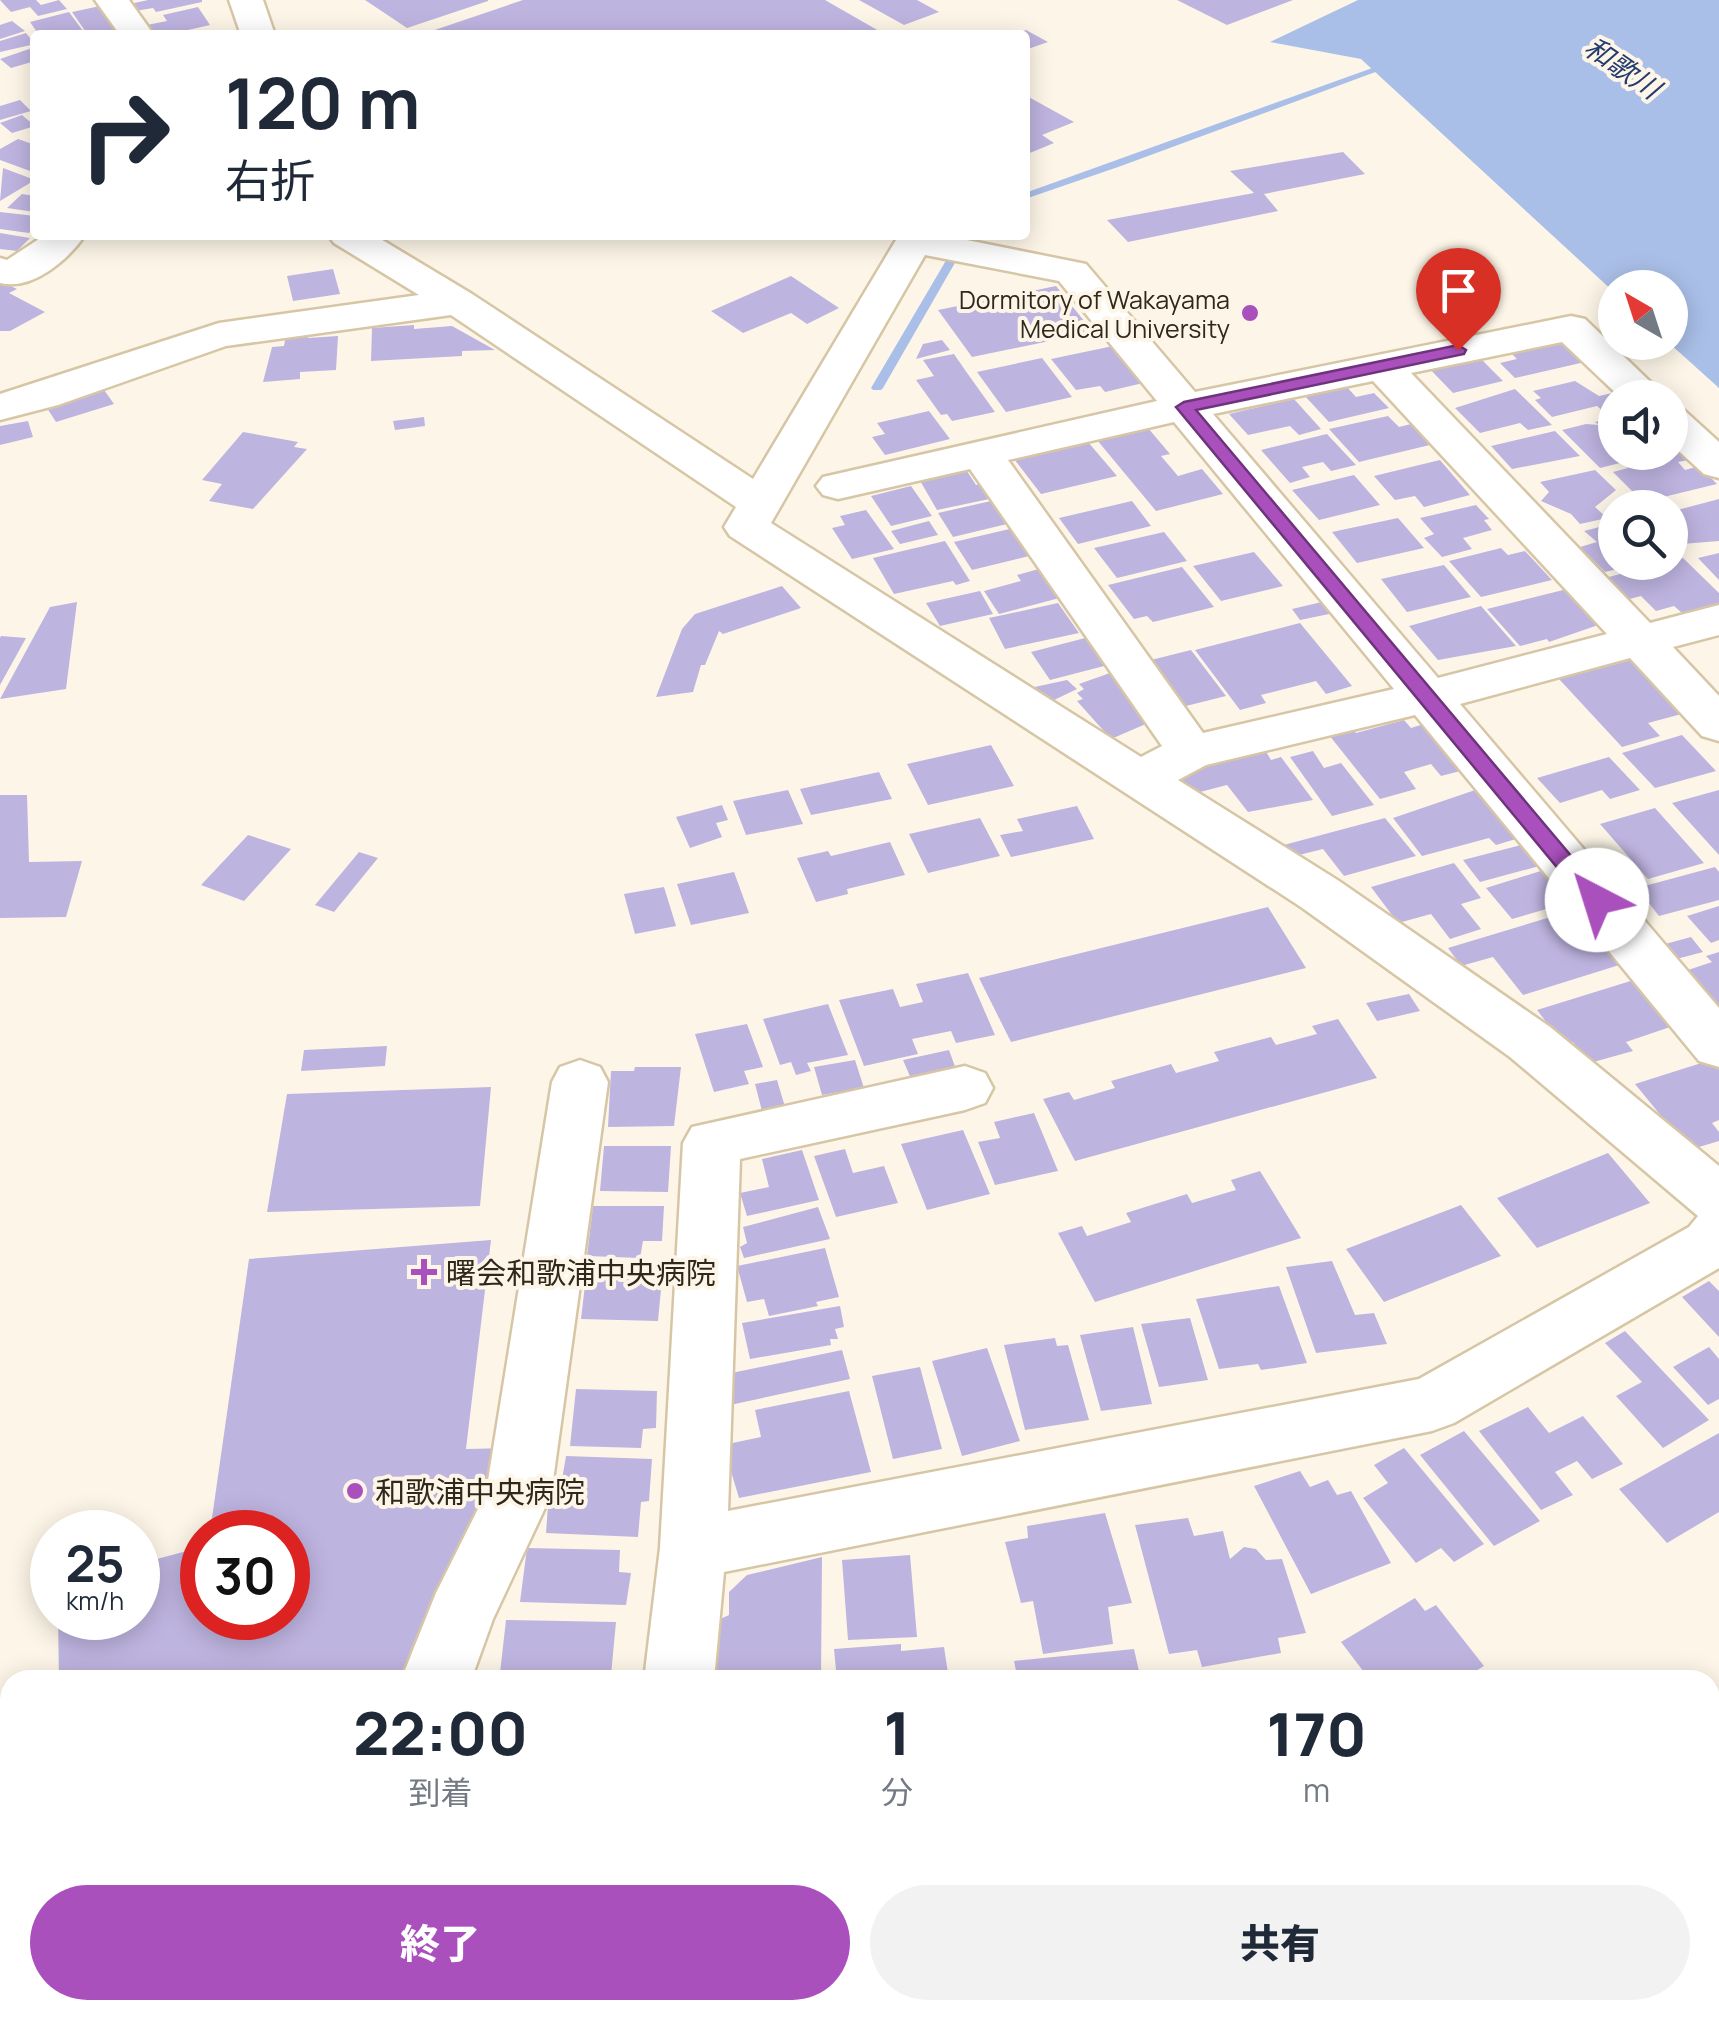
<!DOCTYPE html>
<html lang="ja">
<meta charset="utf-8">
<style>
body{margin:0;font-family:Manrope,"Noto Sans JP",sans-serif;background:#f2f2f3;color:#1f2937;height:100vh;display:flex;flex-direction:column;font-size:38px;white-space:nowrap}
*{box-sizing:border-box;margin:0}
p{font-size:32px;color:#747a83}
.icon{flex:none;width:55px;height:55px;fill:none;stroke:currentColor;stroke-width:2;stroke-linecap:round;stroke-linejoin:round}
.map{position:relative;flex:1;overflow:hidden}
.drawer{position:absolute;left:0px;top:1670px;width:1720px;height:350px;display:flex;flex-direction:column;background:#fff;border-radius:30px 30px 0 0;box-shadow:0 5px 25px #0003}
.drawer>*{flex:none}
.banner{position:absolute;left:30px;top:30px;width:1000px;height:210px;border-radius:10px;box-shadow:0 5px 25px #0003;background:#fff;color:#1f2937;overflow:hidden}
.needle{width:65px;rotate:321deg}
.fabs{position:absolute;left:1598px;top:270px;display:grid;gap:20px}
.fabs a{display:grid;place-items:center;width:90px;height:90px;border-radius:50%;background:#fff;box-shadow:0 5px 25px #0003;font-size:50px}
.speed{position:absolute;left:30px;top:1510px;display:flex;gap:20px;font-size:50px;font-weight:700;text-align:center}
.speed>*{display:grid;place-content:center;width:130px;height:130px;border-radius:50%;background:#fff;box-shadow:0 5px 25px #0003;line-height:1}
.speed small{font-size:25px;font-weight:400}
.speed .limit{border:15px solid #d22;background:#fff;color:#111}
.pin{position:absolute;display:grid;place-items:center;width:85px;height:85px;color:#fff;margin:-102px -42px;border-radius:50% 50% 50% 0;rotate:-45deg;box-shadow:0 0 10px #0007}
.pin .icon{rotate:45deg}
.me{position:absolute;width:110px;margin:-55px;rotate:320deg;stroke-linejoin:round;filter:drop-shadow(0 0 8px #0008)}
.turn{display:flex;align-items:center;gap:35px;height:210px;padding:0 30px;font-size:45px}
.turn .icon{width:130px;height:130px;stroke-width:2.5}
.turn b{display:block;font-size:70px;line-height:85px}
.eta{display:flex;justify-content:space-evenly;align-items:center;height:170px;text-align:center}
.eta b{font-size:60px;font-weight:800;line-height:70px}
.primary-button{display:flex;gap:20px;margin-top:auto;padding:20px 30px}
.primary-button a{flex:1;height:115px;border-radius:60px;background:#a950bd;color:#fff;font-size:40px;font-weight:800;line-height:115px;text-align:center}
.primary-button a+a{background:#f2f2f3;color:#1f2937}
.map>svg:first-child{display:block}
</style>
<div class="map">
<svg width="1719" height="2020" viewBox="0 0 1719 2020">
<rect width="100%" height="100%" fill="#fdf6e8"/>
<path fill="#aabfe8" d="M1358 0H1719V388L1669 343 1670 288H1615V293L1361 59 1270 42Z"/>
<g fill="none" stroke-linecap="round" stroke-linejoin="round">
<path fill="#aabfe8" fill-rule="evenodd" d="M1389 62 1397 64 1121 166 1025 199V193Z
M961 235H971L883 388 881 390H873L871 388Z"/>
</g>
<path fill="#beb4e0" d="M0 0H36L41 5 59 0 67 9 38 16 30 7 11 12Z
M148 0H202V2L156 12 153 8 135 11 130 4Z
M365 0H488V1L407 28Z
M523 0H825L886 35H420Z
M859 0H917L939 12 904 25Z
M1177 0H1293L1227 25Z
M100 6 116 31 88 35 72 12Z
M198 7 210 25 166 35H154L147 25 167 21 163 15Z
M69 12 83 31 39 35 30 22Z
M12 21 25 31 0 39V25Z
M1026 30 1048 42 1025 50V35H1014Z
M26 33 35 44 0 52V41Z
M35 47V61L11 68 0 59Z
M1025 95 1074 122 1042 135 1054 143 1025 155Z
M20 100 31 111 0 120V106Z
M22 115 35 126 12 133 0 123Z
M18 139 35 145V168L30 171 0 160V149Z
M1343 152 1365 174 1264 194 1278 211 1128 242 1107 220 1254 193 1230 171Z
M3 168 35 180 0 201Z
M22 194 35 196V212L7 208Z
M0 212 35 216V226L29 233 0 229Z
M0 233 30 238 17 251 0 249Z
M333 269 340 294 293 301 287 276Z
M791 276 839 308 807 324 791 313 743 333 711 311Z
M0 281 17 289 9 293 45 312 10 331H0Z
M1056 286 1093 332 972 357 938 310Z
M414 325V329L452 326 495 350 462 351V356L371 361 372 328Z
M308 334V338L338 336 336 370 300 372V379L263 382 272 347 284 346 286 335Z
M1559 338 1585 362 1515 378 1500 363 1517 359 1508 350Z
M942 340 950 350 916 359 923 344Z
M1113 346 1143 383 1105 392 1100 386 1076 390 1051 359Z
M1475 353 1503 381 1453 393 1425 364Z
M954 354 965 370 995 412 952 421 947 414 941 415 916 380 934 376 923 360Z
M1042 358 1072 397 1006 412 977 372Z
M1575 381 1599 396 1617 392 1623 398H1615V411L1605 413 1597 406 1552 417 1535 400 1541 398 1533 391Z
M1345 385 1356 397 1374 393 1389 408 1329 422 1303 394Z
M102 387 114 404 56 422 45 405Z
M1515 389 1552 425 1528 430 1520 423 1480 433 1455 408Z
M1294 399 1321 429 1299 435 1290 426 1248 435 1229 414Z
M929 411 950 439 885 455 872 437 885 434 877 423Z
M1388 416 1399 427 1415 423 1434 444 1359 462 1329 429Z
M424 417 425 426 395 430 393 421Z
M1615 417 1613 450 1624 462 1600 468 1562 430 1586 424 1599 425 1595 422Z
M28 421 33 437 0 445V426Z
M1148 428 1170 454 1161 456 1178 476 1202 469 1223 494 1156 511 1097 440Z
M1555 431 1580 456 1512 469 1491 446Z
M243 432 298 442 294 447 307 449 253 509 209 501 222 484 202 480Z
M1327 434 1356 465 1331 471 1323 462 1302 467 1310 477 1290 483 1261 450Z
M1088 442 1117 476 1041 494 1014 459Z
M1684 449 1694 459 1678 462 1685 470 1699 466 1717 484 1643 502 1613 472 1628 468 1624 463Z
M1440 460 1470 495 1424 507 1415 496 1395 500 1374 476Z
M965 468 976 485 984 483 994 498 937 510 919 479Z
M1595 470 1616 490 1595 507 1607 518 1580 524 1571 514 1541 501 1549 492 1540 482Z
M1354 475 1380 505 1319 520 1292 490Z
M911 486 932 516 891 526 871 496Z
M1719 499V541L1682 544 1670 532V512Z
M991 501 1007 524 953 537 938 513Z
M1132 501 1151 526 1078 544 1059 518Z
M1476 505 1489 519 1484 520 1492 530 1463 538 1472 549 1442 557 1424 538 1434 534 1420 518Z
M866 510 894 549 852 559 832 528 845 525 840 516Z
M1398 518 1424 548 1357 563 1332 532Z
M929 521 938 535 900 544 891 531Z
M1615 523V562L1638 564 1605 572 1580 547 1597 542 1584 531Z
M1018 527 1037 554 972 570 954 542Z
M1164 532 1187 561 1117 578 1094 548Z
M945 541 970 581 956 585 953 581 894 594 873 558Z
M1501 548 1508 555 1525 551 1552 580 1481 597 1449 561Z
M1254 552 1283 586 1221 601 1193 566Z
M1719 553V580L1698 558Z
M1683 558 1719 593V604L1682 613 1674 606 1656 611 1641 596 1622 601 1601 579 1628 572 1632 577 1656 572 1650 566Z
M1444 565 1471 597 1407 612 1381 579Z
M1046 567 1067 596 999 614 984 591 1021 581 1017 575Z
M1182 567 1214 607 1153 622 1147 616 1134 619 1108 585Z
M782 586 801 608 723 634 719 631 705 665H701L693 692 656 697 682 629 695 614Z
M1571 588 1604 623 1549 642 1547 639 1520 646 1487 609Z
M980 591 993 614 940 626 926 603Z
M1326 601 1334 613 1300 620 1292 609Z
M77 602 66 689 0 699 50 607Z
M1058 603 1079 633 1005 649 989 618Z
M1481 606 1516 646 1438 660 1409 626Z
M1300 623 1352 686 1326 694 1316 681 1261 695 1266 703 1240 710 1195 650Z
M1 636 26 638 0 685V638Z
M1089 637 1108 665 1050 680 1031 652Z
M1191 650 1226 696 1186 706 1151 660Z
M1639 658 1689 712 1648 723 1660 736 1622 747 1559 679Z
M1110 673 1155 720 1111 739 1077 701 1083 699 1077 693 1084 689 1079 684Z
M1067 680 1077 689 1050 702 1030 688Z
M1404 720 1411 728 1430 722 1468 769 1441 776 1431 764 1404 772 1416 789 1380 799 1329 735 1352 728 1356 733Z
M1682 735 1716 771 1655 788 1622 753Z
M991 745 1014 786 928 805 907 764Z
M1265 750 1271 760 1281 757 1313 800 1248 812 1227 785 1196 793 1174 781 1175 775Z
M1313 751 1324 768 1341 763 1374 805 1332 816 1290 757Z
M1609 757 1640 790 1610 799 1602 790 1560 803 1537 778Z
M879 772 892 799 811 815 800 789Z
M1484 787 1526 836 1496 845 1489 838 1422 856 1393 818Z
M788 790 803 824 746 835 733 801Z
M1719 790V855L1672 803Z
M0 795H27L29 862 82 861 66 917 0 918Z
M722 805 728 820 716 823 722 837 690 848 676 817Z
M1077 806 1094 839 1011 857 1000 835 1023 831 1017 819Z
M1655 808 1704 863 1648 879 1600 824Z
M980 818 1000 856 928 873 909 834Z
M1385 818 1416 856 1344 876 1323 849 1299 855 1280 846Z
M248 835 291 849 244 901 201 885Z
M890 842 905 875 847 889 848 894 816 902 797 858 828 851 831 856Z
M1525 844 1543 865 1480 882 1463 860Z
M359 852 378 858 334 912 315 905Z
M1454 863 1481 898 1461 904 1481 929 1450 939 1431 914 1398 923 1371 887Z
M1715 867 1719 872V900L1659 916 1637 888Z
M1550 868 1577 900 1512 919 1486 888Z
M734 872 749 913 691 925 677 884Z
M664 887 676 926 635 934 624 894Z
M1587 906 1632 961 1523 995 1493 957 1461 966 1448 948Z
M1719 906V940L1711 943 1687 916Z
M1268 907 1306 968 1011 1042 979 978Z
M1691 937 1703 952 1669 961 1658 946Z
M1719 952V1010L1685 971 1712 962 1706 956Z
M968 973 995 1035 956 1043 951 1031 912 1039 918 1054 864 1066 839 1000 893 989 900 1007 923 1002 916 984Z
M1637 979 1676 1025 1626 1042 1633 1051 1590 1063 1573 1042 1564 1045 1537 1010Z
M1409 994 1420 1011 1377 1021 1366 1003Z
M828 1004 848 1055 807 1063 811 1071 796 1075 791 1062 780 1065 763 1019Z
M1338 1019 1377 1078 1075 1161 1043 1099 1069 1092 1074 1100 1115 1088 1111 1081 1171 1064 1176 1073 1219 1061 1214 1052 1271 1037 1276 1045 1317 1034 1312 1026Z
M747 1024 763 1067 744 1071 749 1084 714 1092 695 1034Z
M387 1046 385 1066 301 1071 304 1050Z
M949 1050 957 1072 912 1081 903 1060Z
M1714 1059 1719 1066V1120L1712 1123 1719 1132V1141L1689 1150 1635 1084Z
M855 1060 864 1088 822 1095 814 1067Z
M635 1067H681L674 1126 608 1127 611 1071H634Z
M777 1080 785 1107 762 1111 755 1084Z
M491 1087 480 1206 267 1212 287 1094Z
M1034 1113 1058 1171 995 1185 978 1142 1000 1138 994 1122Z
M963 1130 990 1194 927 1210 901 1144Z
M604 1146H671L668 1192 600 1191Z
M845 1149 853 1173 884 1166 898 1203 836 1217 814 1156Z
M802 1150 819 1200 747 1216 740 1193 769 1187 762 1159Z
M1608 1153 1650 1203 1537 1248 1497 1198Z
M1260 1171 1301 1238 1095 1302 1058 1233 1082 1226 1087 1236 1131 1222 1126 1213 1187 1194 1192 1203 1236 1190 1231 1180Z
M1461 1205 1501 1256 1384 1302 1346 1249Z
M593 1206H664L662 1241H643L640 1258 587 1256Z
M818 1207 830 1239 744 1258 740 1247 747 1243 743 1227Z
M491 1240 466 1449 513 1448 404 1680H59L58 1618H138V1564L202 1547V1618H288V1532H210L249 1259Z
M825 1248 839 1297 816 1302 818 1306 769 1316 764 1299 747 1302 737 1266Z
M1332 1261 1355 1315 1374 1313 1387 1344 1316 1353 1286 1267Z
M587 1268H663L658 1321 581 1319Z
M1709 1281 1719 1291V1337L1682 1297Z
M1279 1286 1307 1363 1261 1370 1258 1364 1219 1369 1196 1299Z
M840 1306 844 1327 835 1329 838 1339H830L831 1345 750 1359 742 1323Z
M1190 1318 1208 1380 1159 1387 1141 1324Z
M1133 1327 1152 1404 1101 1411 1080 1335Z
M1625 1331 1709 1420 1663 1448 1616 1396 1642 1382 1605 1343Z
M1055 1338 1057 1346 1068 1345 1089 1420 1025 1430 1004 1345Z
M1709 1347 1719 1359V1399L1708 1405 1673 1367Z
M987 1348 1020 1441 962 1456 932 1361Z
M842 1350 850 1379 730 1405 722 1375Z
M920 1367 942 1449 893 1459 872 1376Z
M576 1389 657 1391 656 1428 643 1429 641 1448 570 1446Z
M849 1391 871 1472 739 1498 723 1445 761 1437 755 1410Z
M1528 1407 1549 1433 1583 1416 1623 1464 1592 1479 1577 1461 1555 1472 1573 1495 1541 1510 1479 1431Z
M1464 1431 1540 1521 1494 1546 1420 1455Z
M1719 1433V1512L1667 1543 1619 1489Z
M1404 1448 1484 1544 1454 1562 1441 1548 1416 1563 1363 1498 1388 1483 1374 1465Z
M566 1456 652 1459 649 1501 641 1502 638 1537 546 1533 549 1492 560 1491Z
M1300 1471 1310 1487 1328 1480 1337 1495 1351 1491 1391 1563 1311 1594 1254 1486Z
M1105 1513 1132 1603 1108 1607 1113 1644 1043 1654 1033 1601 1021 1603 1005 1542 1028 1538 1027 1526Z
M1188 1518 1194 1536 1223 1531 1230 1559 1244 1547 1256 1549 1266 1560 1282 1559 1306 1633 1278 1638 1281 1653 1202 1667 1197 1650 1169 1654 1135 1525Z
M527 1548 620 1550 619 1572 631 1573 626 1605 520 1602Z
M910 1555 917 1637 848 1640 842 1560Z
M822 1557 821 1680H711L716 1621 729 1615V1592L747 1575Z
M1415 1598 1425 1611 1436 1605 1484 1666 1461 1680H1370L1341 1642Z
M506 1620 616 1622 611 1675 500 1673Z
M901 1644V1651L944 1647 949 1680H837L834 1649Z
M1134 1649 1141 1680H1018L1014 1661Z
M1719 1743V1779L1710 1769V1749Z
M1710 1801 1719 1811V1921L1710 1910Z
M10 1958V2010H81V2020H0V1964Z
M120 2010H316L317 2020H120Z
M425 2010H547V2020H424Z
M561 2010H646L645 2020H560Z
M747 2010H817L816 2020H746Z
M1042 2010H1183L1184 2020H1042Z
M1314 2010H1397L1405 2020H1312L1308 2014Z
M1408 2010H1522L1529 2020H1416Z
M1540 2010H1601L1607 2015 1600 2020H1548Z"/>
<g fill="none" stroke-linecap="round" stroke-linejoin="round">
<defs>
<path id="minor" d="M95 0H129L154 35H120Z
M229 0H263L275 35H241Z
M45 235H85C68 260 32 291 0 283V258L7 260Z
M328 235H374L472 294 753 479 899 235H942L1086 264 1195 392 1571 316 1585 319 1667 398H1621L1562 342 1411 373 1650 623 1719 605V635L1673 647 1719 696V741L1702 736 1630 658 1460 704 1719 1008V1067L1699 1061 1415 715 1206 765 1178 780 1339 881 1550 1027 1719 1166V1268L1454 1423 1432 1431 724 1572 714 1680H644L660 1548 683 1143 692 1127 965 1066 985 1073 993 1088 985 1103 965 1110 740 1159 728 1511 1419 1379 1689 1227 1698 1216 1510 1057 1301 907 730 536 724 527 736 507 451 315 226 346 58 405 0 420V394L219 323 419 295 334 243ZM925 255 1059 281 1157 401 823 477 816 486 823 495 838 499 970 469 1162 746 1141 757 771 523ZM1373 381 1607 634 1438 678 1213 414ZM1174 422 1394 689 1203 733 1008 460Z
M1670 407 1685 411 1719 442V478L1704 474 1670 443Z
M580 1060 600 1067 608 1082 551 1495 493 1619 471 1680H401L436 1593 486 1493 552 1082 560 1067Z
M360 2010H436L437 2020H361Z
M967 2010H1043V2020H967Z"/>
</defs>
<use href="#minor" stroke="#d7c6a5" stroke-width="5"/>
<use href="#minor" fill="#fff" fill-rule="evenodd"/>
</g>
<path fill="#a950bd" stroke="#6e347b" stroke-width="2.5" d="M1458 345 1466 350 1464 354 1196 410 1604 895 1608 900 1604 906H1589L1176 407 1184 402Z"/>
<g fill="#a950bd" stroke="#fdf6e8" stroke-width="4">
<circle cx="1250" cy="313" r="10"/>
<path d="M419 1257h10v10h10v10h-10v10h-10v-10h-10v-10h10z"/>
<circle cx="355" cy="1491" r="10"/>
</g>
<g text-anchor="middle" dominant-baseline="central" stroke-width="8" stroke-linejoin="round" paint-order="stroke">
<g font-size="25" fill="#2f281b" stroke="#fdf6e8" text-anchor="end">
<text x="1230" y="299">Dormitory of Wakayama<tspan x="1230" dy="29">Medical University</tspan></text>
</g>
<g font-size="28" font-style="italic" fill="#253c6f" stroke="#fdf6e8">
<text transform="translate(1623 67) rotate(35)">和歌川</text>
</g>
<g font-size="30" fill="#2f281b" stroke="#fdf6e8" text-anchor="start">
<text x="446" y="1272">曙会和歌浦中央病院</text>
<text x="375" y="1491">和歌浦中央病院</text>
</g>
</g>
</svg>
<div class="fabs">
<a><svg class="needle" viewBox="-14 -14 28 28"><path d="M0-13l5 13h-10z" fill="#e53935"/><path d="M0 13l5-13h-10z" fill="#747a83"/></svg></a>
<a><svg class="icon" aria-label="sound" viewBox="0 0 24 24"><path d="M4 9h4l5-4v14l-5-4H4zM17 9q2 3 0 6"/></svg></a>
<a><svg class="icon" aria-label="search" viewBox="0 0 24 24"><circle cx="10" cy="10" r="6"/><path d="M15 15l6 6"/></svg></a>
</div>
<div class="speed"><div>25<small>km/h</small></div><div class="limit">30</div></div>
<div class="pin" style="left:1458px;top:350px;background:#d93025"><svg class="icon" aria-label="arrive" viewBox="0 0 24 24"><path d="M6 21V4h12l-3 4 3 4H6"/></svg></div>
<svg class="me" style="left:1597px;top:900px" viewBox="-20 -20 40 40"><circle r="19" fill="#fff"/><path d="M0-13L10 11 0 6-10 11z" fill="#a950bd"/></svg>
<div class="banner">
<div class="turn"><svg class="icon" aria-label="right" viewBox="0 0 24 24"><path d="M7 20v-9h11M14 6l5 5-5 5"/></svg><div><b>120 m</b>右折</div></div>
</div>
<section class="drawer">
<div class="eta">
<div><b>22:00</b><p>到着</p></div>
<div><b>1</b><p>分</p></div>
<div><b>170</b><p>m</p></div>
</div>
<div class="primary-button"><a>終了</a><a>共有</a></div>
</section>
</div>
